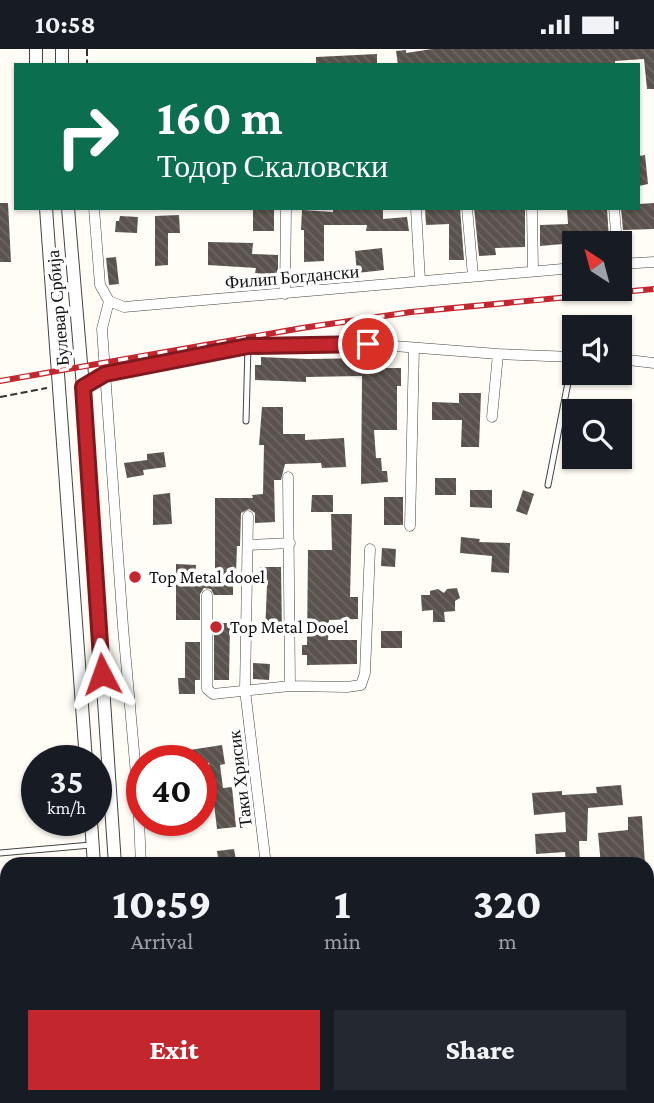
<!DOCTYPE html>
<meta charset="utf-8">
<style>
body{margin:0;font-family:"Crimson Pro",serif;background:#242831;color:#f1f3f6;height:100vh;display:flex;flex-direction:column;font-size:26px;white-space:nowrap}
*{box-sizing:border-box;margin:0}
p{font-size:23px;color:#9ea1a6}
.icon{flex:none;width:38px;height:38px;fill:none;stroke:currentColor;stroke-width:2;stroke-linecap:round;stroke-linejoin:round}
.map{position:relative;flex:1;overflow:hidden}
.side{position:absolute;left:0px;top:808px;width:654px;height:247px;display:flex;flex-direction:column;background:#171b24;border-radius:21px 21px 0 0;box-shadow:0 2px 5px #0004}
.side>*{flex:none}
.hud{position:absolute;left:14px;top:14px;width:626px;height:147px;border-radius:0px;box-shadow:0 2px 5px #0004;background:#0b6e4f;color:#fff;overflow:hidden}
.needle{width:46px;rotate:324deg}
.fabs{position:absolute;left:562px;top:182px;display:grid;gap:14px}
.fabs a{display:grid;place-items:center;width:70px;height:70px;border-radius:0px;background:#171b24;box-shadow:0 2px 5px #0004;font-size:35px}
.speed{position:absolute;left:21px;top:696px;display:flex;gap:14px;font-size:35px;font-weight:700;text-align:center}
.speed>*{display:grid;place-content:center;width:91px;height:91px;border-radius:50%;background:#171b24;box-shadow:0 2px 5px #0004;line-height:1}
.speed small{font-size:18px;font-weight:400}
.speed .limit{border:10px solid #d22;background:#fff;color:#111}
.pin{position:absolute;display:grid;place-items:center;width:60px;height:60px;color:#fff;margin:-30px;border:4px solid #fff;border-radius:50%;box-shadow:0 2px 7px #0007}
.me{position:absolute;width:77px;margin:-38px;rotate:356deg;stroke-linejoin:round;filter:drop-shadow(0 0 5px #0008)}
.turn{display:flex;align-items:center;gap:24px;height:147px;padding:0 28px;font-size:32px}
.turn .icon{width:91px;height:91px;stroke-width:2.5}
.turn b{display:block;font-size:49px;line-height:60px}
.eta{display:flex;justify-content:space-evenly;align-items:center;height:119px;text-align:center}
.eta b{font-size:42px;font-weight:800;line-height:49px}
.primary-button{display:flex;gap:14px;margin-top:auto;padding:14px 28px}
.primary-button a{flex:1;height:80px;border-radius:0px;background:#c4262e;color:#fff;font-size:28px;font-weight:800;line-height:80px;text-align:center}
.primary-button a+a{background:#242831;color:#f1f3f6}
.status{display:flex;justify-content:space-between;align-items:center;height:49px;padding:0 35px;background:#171b24;direction:ltr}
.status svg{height:19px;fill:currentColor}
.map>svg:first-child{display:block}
</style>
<div class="status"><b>10:58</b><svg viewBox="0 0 49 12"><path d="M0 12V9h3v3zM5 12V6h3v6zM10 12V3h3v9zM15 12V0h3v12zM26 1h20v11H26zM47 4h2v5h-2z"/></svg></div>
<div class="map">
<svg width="654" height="1054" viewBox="0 0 654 1054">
<defs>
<pattern id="building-back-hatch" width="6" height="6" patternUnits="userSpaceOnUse" patternTransform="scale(1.75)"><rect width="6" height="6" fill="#5a524d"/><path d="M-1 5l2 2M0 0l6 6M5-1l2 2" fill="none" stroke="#6d6662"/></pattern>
</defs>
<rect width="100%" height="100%" fill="#fffdf5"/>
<path fill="url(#building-back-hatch)" d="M432 0H654V40H647L644 10 615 12V15L606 16H398L396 2 406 1V4Z
M377 5V16H316V8Z
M645 106 648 135 639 137V107Z
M0 154H8L11 213H0Z
M654 154V180L623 181 621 159H639V155Z
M253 159H274V182H253Z
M333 159H383V170L407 168 409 182H366L367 176H324V212L304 213V181H301L302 161 333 163Z
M425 159H460L464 211H449V175L426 176Z
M474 159H525V198L495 199 496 206 479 207Z
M567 159H607L609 191 540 197V176L568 175Z
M179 166 180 184H168V216L155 217V167Z
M120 167 138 168 137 184 115 183 116 172H119Z
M208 193 253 194 252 205 278 206V232H268V225L255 224 256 219 208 216Z
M382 199 384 221 357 224 355 202Z
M116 208 119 235 109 236 106 209Z
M261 308 307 310 374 309V319H401V337H397V381H374L376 409H381L382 422H387L388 433 361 435 362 327 306 328V333L255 331V316H261Z
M459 344H481L479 398H461L462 371H432V353L459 354Z
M262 358H283V385H305V391L344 389 346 418 322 419 321 414 285 415 281 431H274L275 473 255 474V464L249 460 241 464 240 497H237L236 524H233V546H214L211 540 204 539 200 545V571H176V515L196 516 195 528H215V449H253L252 446 263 445 264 396H259Z
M164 403 166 418 143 421 144 426 127 429 124 414 147 411V405Z
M435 429H456V446H435Z
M470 441H492V459L470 458Z
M523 441 534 445 527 466 516 462Z
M170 444 172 475 153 476V446Z
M312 446H333V463H311Z
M384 448H403V476H384Z
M331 465H352L350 548H358V570L329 571 328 591H357V615L307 616V606H302V596H307L308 501H332Z
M461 488 480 490 479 493 510 494 509 524 491 523 492 507 460 504Z
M382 499 396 500 395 518 381 517Z
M260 518H281L282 585H265L267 536H260Z
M457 539 460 549 455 552V562L444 563 445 573H433V561L422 562 421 546H430V542L438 540 444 544 447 540Z
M214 574H230L229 631H214Z
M381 582H402V599H381Z
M185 593H200V631H195V645H179L178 629H185Z
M253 614 270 615 269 631 253 630Z
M222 696 225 715 220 716 223 739 232 738 236 778 217 780 209 714 184 712 183 702Z
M621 736 623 756 588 759 587 792H579L580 816H566L565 803 536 805 535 785 566 783 565 763 534 766 532 744 562 742V746L597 744 596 738Z
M642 767 645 816H601L598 784 628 781V768Z
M234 800 237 816H219L217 802Z"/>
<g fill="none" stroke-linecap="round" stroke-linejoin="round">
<defs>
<path id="service" d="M246 372 248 297
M548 436 573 308
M0 804 91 796"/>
<path id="minor" d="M94 159 100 236 109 252 124 258 574 219
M416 159 420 232
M467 159 473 227
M532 159 533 222
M614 159 617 194
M620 215 654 213
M285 245 286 159
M109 252 102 280 123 578 138 748 141 816
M620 310 654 314
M83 338 105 325 248 297 368 295 498 305 574 308
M492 368 498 305
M288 428 290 637
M248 467 245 641 266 816
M410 477 414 299
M248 496 290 494
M207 546V640L213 645 290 637 347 638 361 636 365 624 370 500
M302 1048 303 1054
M238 1053 274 1048"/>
<path id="tertiary" d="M36 0V16
M62 0V16
M46 159 86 712
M68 159 83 338 115 816
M91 772 94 816
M0 926H7"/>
<path id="secondary" d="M648 880H654
M100 1054 102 1048"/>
</defs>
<use href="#service" stroke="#444" stroke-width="7"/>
<use href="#minor" stroke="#444" stroke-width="11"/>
<use href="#tertiary" stroke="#444" stroke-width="14"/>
<use href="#secondary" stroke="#333" stroke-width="16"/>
<path stroke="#333" stroke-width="2" stroke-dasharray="7 3.5" stroke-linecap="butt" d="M87 0V16
M0 348 47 339
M648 864 654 863"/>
<use href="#service" stroke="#fff" stroke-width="5"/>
<use href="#minor" stroke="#fff" stroke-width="10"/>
<use href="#tertiary" stroke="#fff" stroke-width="12"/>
<use href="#secondary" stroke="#fff6b0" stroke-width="14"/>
<defs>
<path id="rail" d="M0 332 302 279 411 263 654 240"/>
</defs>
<use href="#rail" stroke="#c4262e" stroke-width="6"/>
<use href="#rail" stroke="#fff" stroke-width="3.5" stroke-dasharray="10" stroke-linecap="butt"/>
</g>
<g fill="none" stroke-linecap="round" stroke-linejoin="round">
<defs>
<path id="route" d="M102 625 83 338 105 325 248 297 368 295"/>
</defs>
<use href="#route" stroke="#7f191e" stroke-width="18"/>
<use href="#route" stroke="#c4262e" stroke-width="12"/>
</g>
<g fill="#c4262e" stroke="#fff" stroke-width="2.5">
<circle cx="135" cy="528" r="7"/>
<circle cx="216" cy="578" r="7"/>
</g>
<g text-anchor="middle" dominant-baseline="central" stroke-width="7" stroke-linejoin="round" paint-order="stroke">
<g font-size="18" fill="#111" stroke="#fff">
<text transform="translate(292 228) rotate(-5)">Филип Богдански</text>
<text transform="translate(58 259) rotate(-95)">Булевар Србија</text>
<text transform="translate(240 730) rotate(-97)">Таки Хрисик</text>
</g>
<g font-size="18" fill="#111" stroke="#fff" text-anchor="start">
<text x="149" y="528">Top Metal dooel</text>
<text x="230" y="578">Top Metal Dooel</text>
</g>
</g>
</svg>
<div class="fabs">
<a><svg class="needle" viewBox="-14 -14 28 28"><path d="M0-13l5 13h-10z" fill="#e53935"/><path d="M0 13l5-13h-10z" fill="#9ea1a6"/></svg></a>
<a><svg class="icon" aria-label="sound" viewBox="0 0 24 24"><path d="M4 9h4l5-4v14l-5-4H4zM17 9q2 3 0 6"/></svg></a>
<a><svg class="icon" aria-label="search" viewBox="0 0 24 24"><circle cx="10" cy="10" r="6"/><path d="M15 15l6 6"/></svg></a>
</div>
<div class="speed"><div>35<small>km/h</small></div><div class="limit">40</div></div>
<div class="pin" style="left:368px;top:295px;background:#d93025"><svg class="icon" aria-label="arrive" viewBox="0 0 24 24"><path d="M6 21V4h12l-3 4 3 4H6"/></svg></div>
<svg class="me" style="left:102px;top:625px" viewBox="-20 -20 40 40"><path d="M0-17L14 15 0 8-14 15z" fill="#c4262e" stroke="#fff" stroke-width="4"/></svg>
<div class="hud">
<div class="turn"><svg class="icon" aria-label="right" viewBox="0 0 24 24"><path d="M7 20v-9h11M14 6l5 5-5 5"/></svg><div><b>160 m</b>Тодор Скаловски</div></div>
</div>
<section class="side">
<div class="eta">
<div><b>10:59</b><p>Arrival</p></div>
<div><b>1</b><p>min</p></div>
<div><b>320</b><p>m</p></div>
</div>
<div class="primary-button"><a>Exit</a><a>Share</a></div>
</section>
</div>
